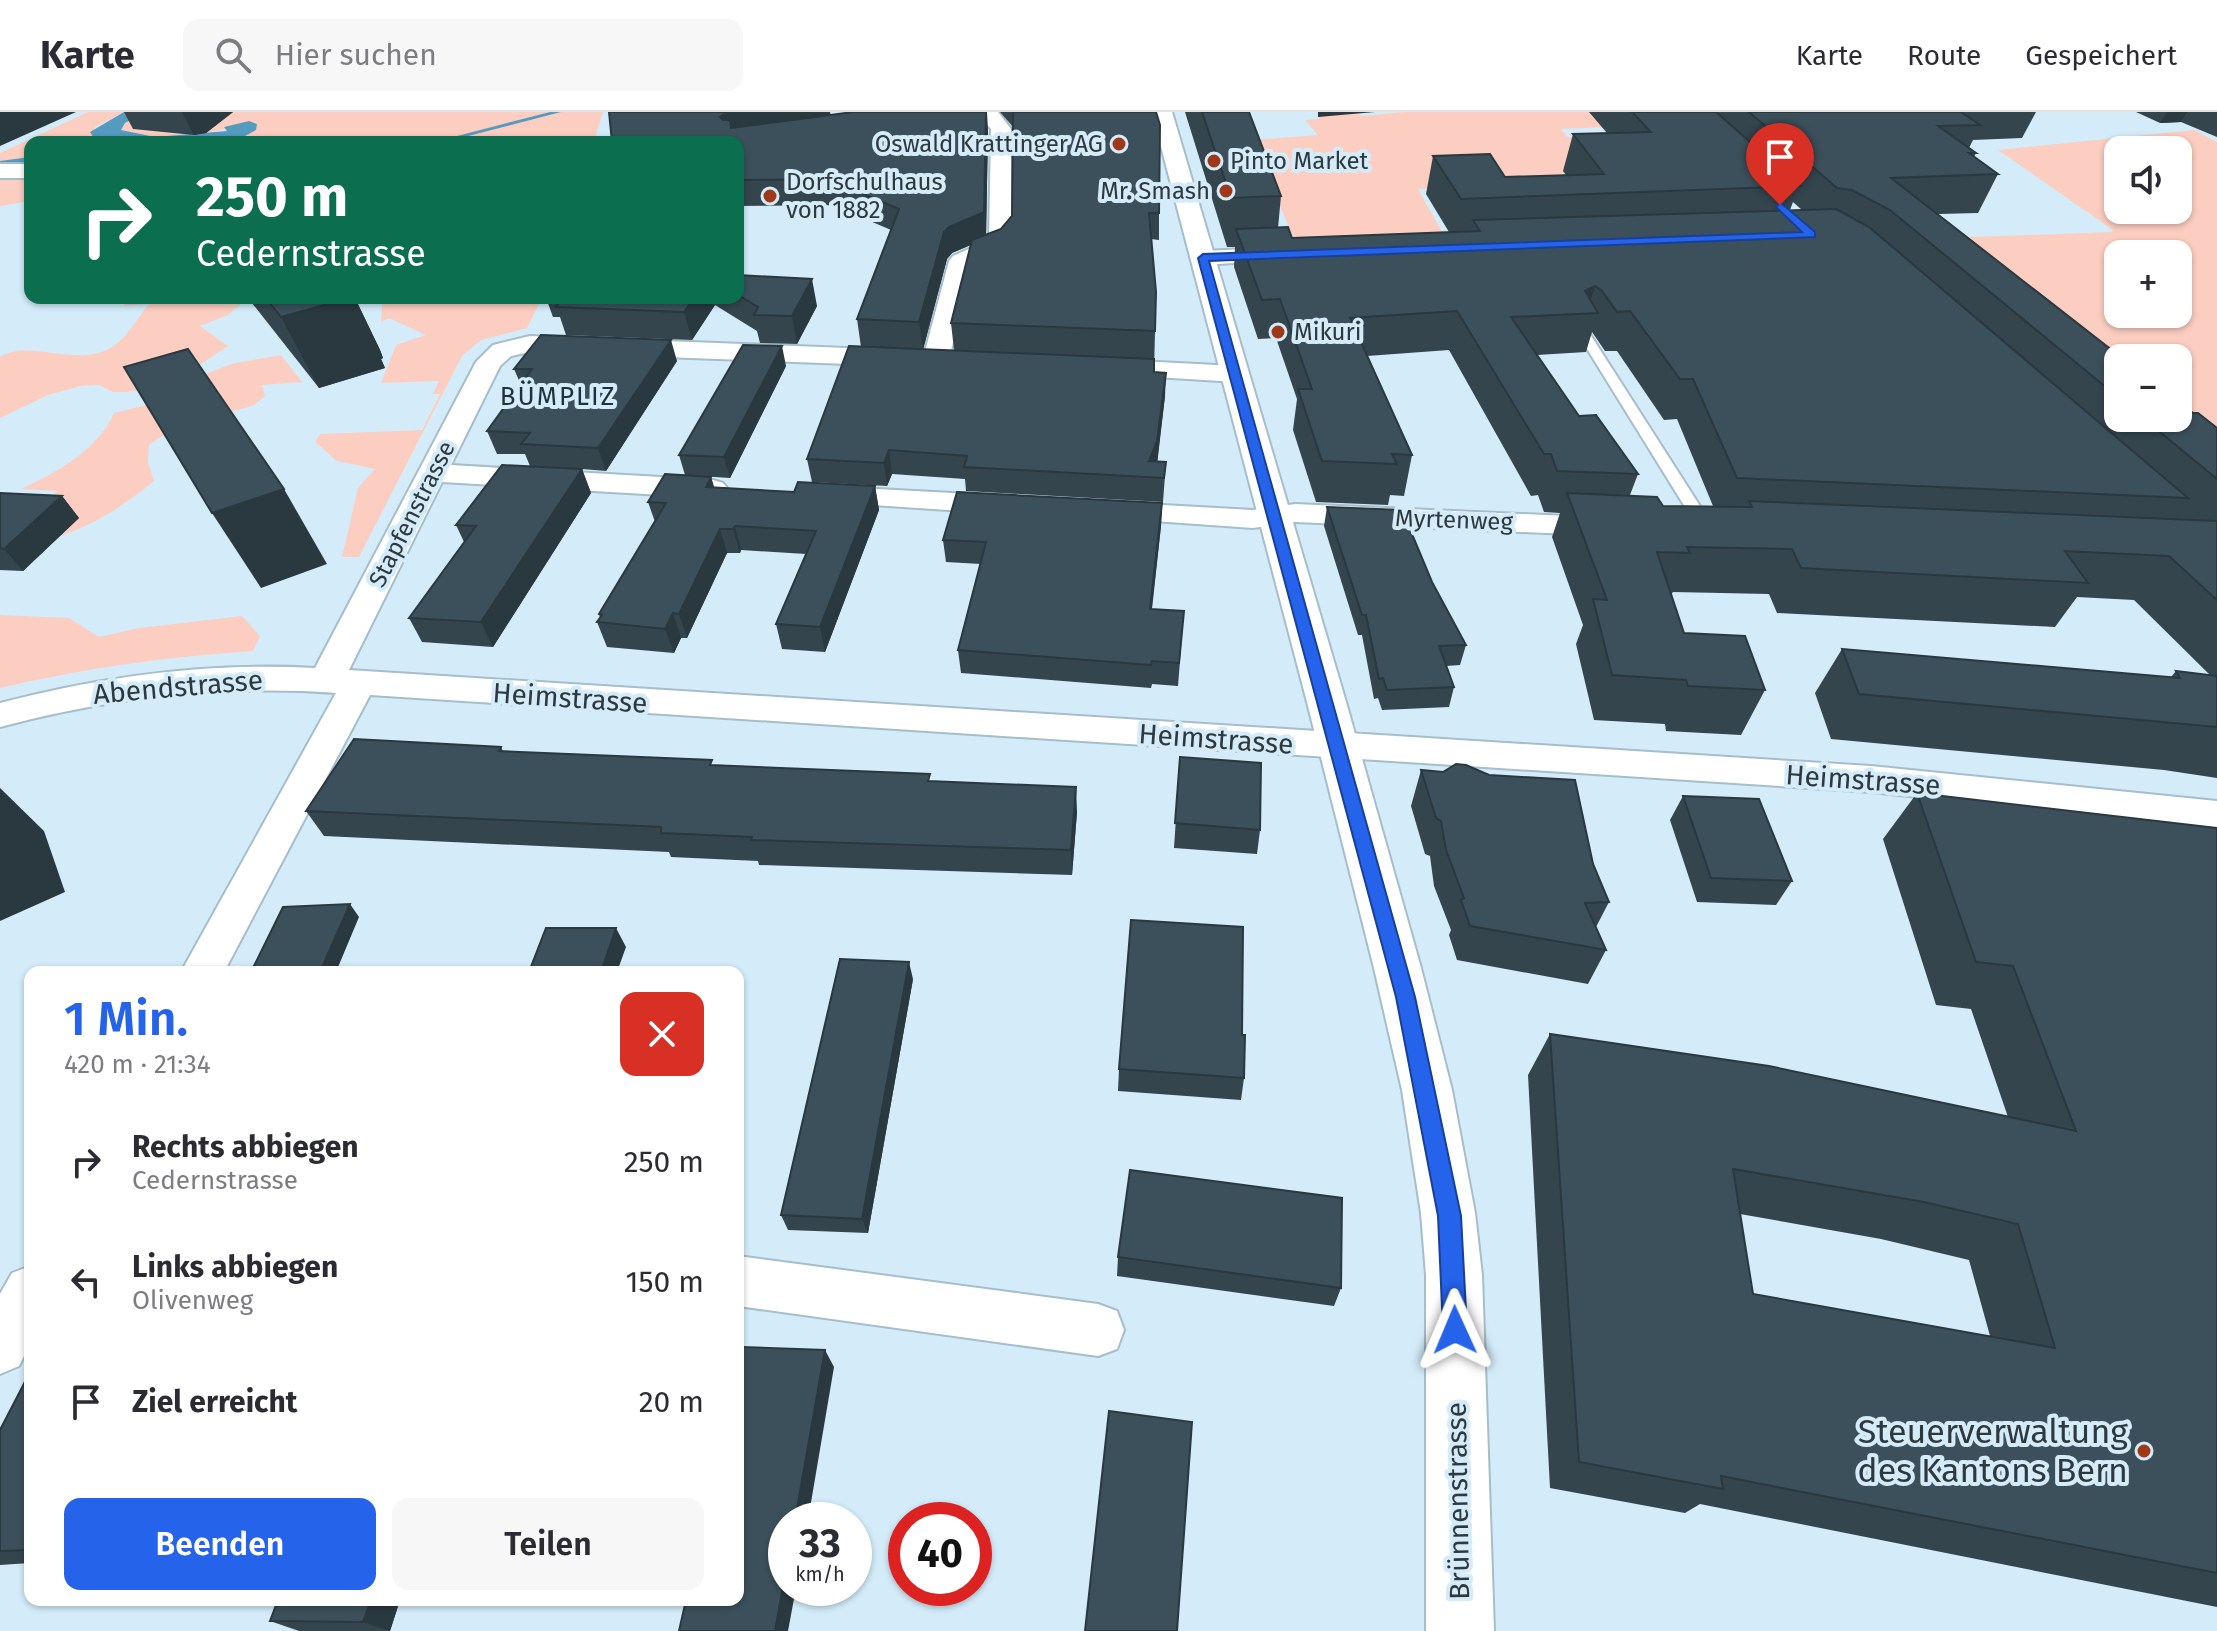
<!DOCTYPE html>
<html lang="de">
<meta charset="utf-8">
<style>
body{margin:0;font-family:"Fira Sans",sans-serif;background:#f7f7f7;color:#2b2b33;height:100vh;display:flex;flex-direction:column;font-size:30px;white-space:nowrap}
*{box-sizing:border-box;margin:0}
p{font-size:26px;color:#7c7c81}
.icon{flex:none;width:44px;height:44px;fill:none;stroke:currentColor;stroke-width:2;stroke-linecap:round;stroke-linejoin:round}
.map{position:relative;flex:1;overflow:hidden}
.side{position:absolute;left:24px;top:854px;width:720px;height:640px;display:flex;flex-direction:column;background:#fff;border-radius:16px;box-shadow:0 2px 6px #0004}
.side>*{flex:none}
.hud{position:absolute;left:24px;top:24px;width:720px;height:168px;border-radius:16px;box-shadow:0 2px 6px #0004;background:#0b6e4f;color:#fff;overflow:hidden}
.controls{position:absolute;left:2104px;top:24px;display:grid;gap:16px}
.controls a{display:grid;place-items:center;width:88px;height:88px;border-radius:16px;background:#fff;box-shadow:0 2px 6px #0004;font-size:40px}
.speed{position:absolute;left:768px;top:1390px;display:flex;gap:16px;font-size:40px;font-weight:700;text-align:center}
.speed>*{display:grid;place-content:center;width:104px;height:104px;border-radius:50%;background:#fff;box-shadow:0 2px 6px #0004;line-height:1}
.speed small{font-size:20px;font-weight:400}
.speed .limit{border:12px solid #d22;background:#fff;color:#111}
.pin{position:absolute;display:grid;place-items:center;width:68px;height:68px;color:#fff;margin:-82px -34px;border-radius:50% 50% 50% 0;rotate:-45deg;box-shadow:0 0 8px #0007}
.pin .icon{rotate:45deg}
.me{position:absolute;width:88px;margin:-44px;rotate:359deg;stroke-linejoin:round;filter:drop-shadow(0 0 6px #0008)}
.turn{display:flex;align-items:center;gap:28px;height:168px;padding:0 40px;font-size:36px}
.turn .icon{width:104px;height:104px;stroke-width:2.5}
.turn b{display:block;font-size:56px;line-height:68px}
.round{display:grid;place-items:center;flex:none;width:84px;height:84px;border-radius:16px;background:#f7f7f7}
.overview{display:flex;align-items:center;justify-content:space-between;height:136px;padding:0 40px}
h1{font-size:48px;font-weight:600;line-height:60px;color:#2563eb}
.action{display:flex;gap:16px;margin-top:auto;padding:16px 40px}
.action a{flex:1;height:92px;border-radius:16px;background:#2563eb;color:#fff;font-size:32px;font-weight:600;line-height:92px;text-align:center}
.action a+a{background:#f7f7f7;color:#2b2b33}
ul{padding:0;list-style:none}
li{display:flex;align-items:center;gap:24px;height:120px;padding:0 40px}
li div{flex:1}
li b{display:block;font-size:30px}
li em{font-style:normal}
header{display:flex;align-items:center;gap:48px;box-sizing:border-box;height:112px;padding:0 40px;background:#fff;border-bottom:2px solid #e1e1e2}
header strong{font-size:38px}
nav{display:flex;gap:44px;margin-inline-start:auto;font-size:28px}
.search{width:560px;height:72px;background:#f7f7f7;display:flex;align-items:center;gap:20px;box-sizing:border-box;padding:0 28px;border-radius:16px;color:#7c7c81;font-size:30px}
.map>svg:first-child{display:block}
</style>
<header>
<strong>Karte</strong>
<div class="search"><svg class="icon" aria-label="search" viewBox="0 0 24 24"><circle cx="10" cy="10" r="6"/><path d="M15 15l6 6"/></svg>Hier suchen</div>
<nav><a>Karte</a><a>Route</a><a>Gespeichert</a></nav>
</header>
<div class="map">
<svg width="2217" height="1519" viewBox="0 0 2217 1519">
<rect width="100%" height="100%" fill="#d4ecfa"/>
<path fill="#fccec1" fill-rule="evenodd" d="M88 0H124L95 15 94 26 112 30H30V53H0V41Z
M146 0H603L594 30H234L245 26 227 17 189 24 155 25 121 18 125 11Z
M1357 0 1361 4 1404 0H1626L1624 14 1561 17 1567 25 1592 24 1563 59 1574 73 1418 77 1446 127 1296 132 1252 28 1318 23 1305 8 1319 7 1318 2Z
M2194 18 2217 30V344L2178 306V246H2118L1946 126 2112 120 2113 118 1998 38ZM2118 38H2178V98H2118ZM2118 142H2178V202H2118Z
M0 66H30V89L0 94Z
M128 186H248L228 203 200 214 228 234 169 273 126 280H113L99 273 80 274 48 283 0 306V245C30 226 77 257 112 235 126 227 139 204 149 192L124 194Z
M466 186H542L527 216 481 228 462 244 359 445H342L358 376 375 357 337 349 315 330 320 322 422 318 440 282H433L439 269 381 271 396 233 426 223 389 206 381 210 382 192 463 190Z
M281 243 302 270 262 273 265 284 254 293 168 320 149 333 148 351 154 369C110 405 61 434 3 432L57 379 21 377C57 360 97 339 114 301L154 291 208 261 231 252Z
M0 503 69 506 99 525 139 516 242 504 260 524 253 539C166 545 84 556 0 576Z"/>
<path fill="#559bc0" d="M124 0H146L125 11 121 18 155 25 227 19 224 15 249 9 257 12 256 18 234 30H112L94 26 90 20Z"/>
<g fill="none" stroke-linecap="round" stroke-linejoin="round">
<path fill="#559bc0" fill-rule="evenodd" d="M550 0H561L445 30H434Z
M30 45V49L0 53V49Z"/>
<defs>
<path id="service" d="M1582 215 1588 219 1714 416 1711 419 1706 421 1698 416 1576 219Z"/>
<path id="minor" d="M976 0H998L1011 17V130L1002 141 972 153 949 247 945 252H927L923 247 949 149 953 144 989 128 991 17Z
M1287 135 1295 137 1298 142 1295 147 1203 153 1195 151 1191 146 1195 141 1203 139Z
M530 224 900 238 909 241 913 246 909 251 900 254 530 240 511 244 500 254 451 353 713 368 723 371 728 377 723 383 713 386 442 370 349 558 1871 654 2217 689V717L1871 680 370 583 224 860H181L336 581C222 573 111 585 0 615V591C103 564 209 550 315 556L476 250 493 233Z
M1100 247 1236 254 1245 256 1249 262 1245 268 1236 270 1091 261 1087 255 1091 249Z
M821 374 1009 384 1020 387 1024 393 1020 399 1009 402 811 389 806 383 811 377Z
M1108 390 1253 398 1295 392 1612 406 1623 409 1627 415 1623 421 1612 424 1295 410 1253 416 1097 405 1093 399 1097 393Z
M738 1144 1098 1192 1117 1199 1124 1218 1117 1237 1098 1244 738 1194Z
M30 1154V1232L19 1254 0 1262V1182L12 1161Z"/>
<path id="tertiary" d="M1152 0H1172L1346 590 1421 856 1452 978 1475 1101 1482 1163 1494 1519H1426V1163L1421 1101 1402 978 1374 856 1307 590Z
M0 52H30V66H0Z"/>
</defs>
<use href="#service" stroke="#a6bdca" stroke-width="4"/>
<use href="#minor" stroke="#a6bdca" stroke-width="4"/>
<use href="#tertiary" stroke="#a6bdca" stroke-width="4"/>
<use href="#service" fill="#fff" fill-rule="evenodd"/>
<use href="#minor" fill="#fff" fill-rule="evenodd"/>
<use href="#tertiary" fill="#fff" fill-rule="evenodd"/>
</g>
<path fill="#34454e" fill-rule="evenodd" d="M124 0H233L206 21 194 23 133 17Z
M1000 0H1156L1159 101V128L1151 127 1156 180 1154 260 1165 284 1157 350H1166L1163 390 966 379 965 367 892 362 887 374 812 370 807 347 861 235 857 207 891 118 863 106 861 93 738 94V30L831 3 988 18 986 123 1001 117 1012 104 1013 15ZM971 133 951 211 954 238 923 237 947 147 952 141Z
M1185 0H1249L1281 84 1278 116 1292 126 1449 120 1426 82 1433 44 1505 65 1566 63 1563 59 1573 22 1607 21 1589 0H2036L2022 26 1973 28 1969 36 1976 41 1974 45 1998 62 1978 101 1938 102 2118 246V306H2178L2193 301 2217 316V666L2164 658 1831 627 1815 581 1842 537 2171 565 2176 559 2210 563 2134 488 2077 485 2055 515 1777 501 1769 482 1673 480 1671 483 1684 521 1765 578 1741 623 1666 619 1665 612 1594 608 1576 532 1583 513 1552 425 1560 401 1544 400 1538 383 1531 384 1449 238 1367 244 1412 343 1404 384 1390 383 1388 393 1316 390 1293 318 1297 287 1276 226 1258 227 1234 155 1235 135H1227ZM1793 90 1802 98H1790ZM1592 220 1605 239H1617L1664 308 1677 307 1713 394H1663L1630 383 1638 362 1579 304 1537 243 1586 240Z
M2136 0H2217V25L2181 10 2160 11Z
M738 163 817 194 797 232 760 231 757 219 715 193 692 228 566 223 560 205H553L546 186H738Z
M248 186H355L380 238 383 246 381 247 385 256 319 276Z
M677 249 606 359 582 357 591 381 493 535 422 530 409 506 464 430 456 413 530 354 525 342H497L487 319 521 273 514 257Z
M786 254 730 366 685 363 679 343Z
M711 365 714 375 794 380 875 374 879 398 825 540 782 537 776 512 806 442 741 438 740 441H727L687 526H681L674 541 607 535 597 510 600 506 599 502 655 410 648 390Z
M0 381 62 384 79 406 23 459 0 458Z
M1162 391 1161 414 1152 497 1184 499 1178 574 1152 572 1151 576 961 561 958 538 981 452 946 450 943 428Z
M1327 395 1432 470 1466 533 1460 553 1446 554 1454 575 1449 595 1382 598 1378 586 1374 587 1362 523H1358L1324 414Z
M501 635 503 639 931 669 1077 700 1072 763 759 753 758 749 671 745 669 740 324 724 306 699Z
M1180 645 1260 718 1257 742 1174 736Z
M1421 658 1593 752 1609 790 1596 815 1606 838 1588 872 1457 848 1449 823 1451 818 1434 774 1430 744 1425 742 1411 694Z
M1917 681 2217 716V1495L1700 1392 1685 1401 1550 1376 1528 963 1550 922 2008 1005 1971 897 1936 893 1883 727ZM1740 1102 1881 1127 1969 1148 1990 1224 1753 1182Z
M1683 684 1792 769 1776 793 1697 790 1670 708Z
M913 867 868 1121 788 1118 781 1103Z
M1242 923 1244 966 1241 988 1118 979 1119 957Z
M1118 1145 1341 1176 1334 1194 1117 1164Z
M30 1260V1451L0 1453V1318Z
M400 1488 390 1519H299L270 1509Z"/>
<path fill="#2a3840" d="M0 0H76L0 34Z
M182 0H233L206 21 194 23Z
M728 0H830L832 10 733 25 720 5Z
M987 0 988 18 986 126 952 141 947 147 923 238 919 210 944 120 949 115Z
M1318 0H1375L1318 5Z
M2167 0H2187L2181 10 2160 11Z
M812 167 817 194 797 232 792 204Z
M1595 174 1587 201 1585 179Z
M349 186H355L380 238 383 246 381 247 385 256 319 276 281 205Z
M694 186H713L715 193 692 228 684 200Z
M671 228 677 249 606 359 598 336Z
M782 234 786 254 730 366 724 345Z
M1166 261 1165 284 1157 353 1149 349Z
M889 338 892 362 887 374 884 351Z
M582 357 591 381 493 535 481 510Z
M711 365 718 389 706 375Z
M875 374 879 398 825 540 820 515Z
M284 377 327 452 261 476 212 401Z
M62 384 79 406 23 459 4 437Z
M1162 391 1161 414 1149 520 1150 497Z
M735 414 741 438 740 441 733 417Z
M720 417 727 441 687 526 679 502Z
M673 501 681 526 674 541 665 517Z
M1076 675 1077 700 1072 763 1071 738Z
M0 676 44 719 65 780 0 809Z
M350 792 359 805 336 860H320Z
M616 816 626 835 617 860H601Z
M909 850 913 867 868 1121 862 1107Z
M825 1238 834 1255 808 1408H795Z
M786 1457V1476H796L788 1519H775Z
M371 1488H400L390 1519 363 1510Z"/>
<path fill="#3c505b" stroke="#2a3840" stroke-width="2" fill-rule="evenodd" d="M609 0H728L720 5 723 8H730L731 16 853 0H986L984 100 949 115 944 120 919 210 857 207 899 97 859 80 864 67 738 68V30H612Z
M1013 0H1156L1160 13 1159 101H1149L1156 180 1155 219 951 211 972 128 1001 117 1012 104Z
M1202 0H1249L1281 84 1231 86Z
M1632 0H1716L1800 74 1461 87 1433 44 1490 42 1505 65 1604 62 1573 22 1651 20Z
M1749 0H1961L1980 13 1938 14 1976 41H1969L1998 62 1891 66 2122 246H2118V285L1890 98 1852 78 1837 76Z
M1836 97 1869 115 2188 386 1737 366 1693 267H1680L1630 199 1617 200 1602 179 1595 174 1585 179 1598 201 1511 205 1579 304 1596 303 1638 362 1557 359 1551 342H1544L1457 199 1350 206 1412 343 1392 342 1397 352 1322 349 1298 277H1312L1280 187 1262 188 1236 117 1288 115 1292 126 1480 119 1473 108Z
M738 163 812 167 792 204 754 203 758 195 738 183Z
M266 186H349L281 205Z
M562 186H694L684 200 556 195Z
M541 223 671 228 598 336 521 332 530 321 487 319 532 257H514Z
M743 233 782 234 724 345 679 343Z
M849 234 1154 247V260L1166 261 1157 329 1149 349 1166 350 1164 366 964 355 967 344 889 338 884 351 807 347Z
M188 237 284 377 212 401 124 255Z
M2178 289 2193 301H2198L2217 316V367L2143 306H2178Z
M502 353 582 357 481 510 409 506 476 414 456 413Z
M665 362 711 365 706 375 794 380 798 370 875 374 820 515 776 512 816 419 735 414 733 417H720L679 502 673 501 665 517 597 510 602 503 599 502 666 391 648 390Z
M957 380 1162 391 1150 497 1184 499 1179 551 1152 549 1151 553 958 538 986 430 943 428Z
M0 381 62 384 4 437 0 436Z
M1567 381 1657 385 1663 394 1752 395 1749 389 2217 409V488L2169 444 2065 439 2088 471 1801 456 1792 437 1687 435 1690 441 1657 440 1684 521 1745 524 1765 578 1688 574 1686 568 1612 563 1593 487 1607 488Z
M1327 395 1402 398 1432 470 1466 533 1439 534 1454 575 1387 578 1383 566 1379 567 1366 503H1362Z
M1842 537 2180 566 2176 559 2217 564V615L1859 582Z
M354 627 501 635 499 639 712 648 710 653 930 662 928 669 1076 675 1071 738 751 728 752 725 661 721V715L306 699Z
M1180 645 1261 651 1260 718 1175 711Z
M1456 652 1466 653 1489 663 1575 668 1593 752 1609 790 1585 791 1606 838 1470 814 1461 788 1464 786 1446 738 1441 709 1436 706 1421 658 1443 660Z
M1917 681 2217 716V1461L1721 1364 1723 1377 1579 1350 1550 922 1769 954 2076 1019 2013 854 1976 850ZM1733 1057 1924 1090 2018 1112 2055 1236 1753 1182Z
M1683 684 1759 687 1792 769 1711 766Z
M350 792 320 860H251L283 795Z
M1131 808 1243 815 1242 923H1245L1244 966 1119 957Z
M546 816H616L601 860H529Z
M840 847 909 850 862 1107 781 1103Z
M1130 1058 1342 1086 1341 1176 1118 1145Z
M741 1235 825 1238 795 1408H786V1457L775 1519H679L686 1488H738V1250Z
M30 1260V1438L0 1439V1318Z
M1109 1299 1192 1310 1177 1519H1085Z
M278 1488H371L363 1510 270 1509Z"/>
<path fill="#2563eb" stroke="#184099" stroke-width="2" d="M1780 90 1815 120V125L1209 149 1415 885 1461 1104 1467 1218 1463 1227 1455 1230 1446 1227 1443 1218 1438 1104 1396 885 1198 146 1203 142 1802 120 1776 95Z"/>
<g fill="#9f3819" stroke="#d4ecfa" stroke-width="3">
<circle cx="1119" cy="32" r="8"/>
<circle cx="1214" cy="49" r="8"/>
<circle cx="1226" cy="79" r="8"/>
<circle cx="770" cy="84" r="8"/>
<circle cx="1278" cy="220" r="8"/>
<circle cx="2144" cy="1339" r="8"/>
</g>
<g text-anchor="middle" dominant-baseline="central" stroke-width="8" stroke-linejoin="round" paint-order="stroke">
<g font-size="24" fill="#2e383d" stroke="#d4ecfa" text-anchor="start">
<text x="1103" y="32" text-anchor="end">Oswald Krattinger AG</text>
<text x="1230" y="49">Pinto Market</text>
<text x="786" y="70">Dorfschulhaus<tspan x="786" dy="28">von 1882</tspan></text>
<text x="1210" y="79" text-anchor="end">Mr. Smash</text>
<text x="1294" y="220">Mikuri</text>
</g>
<g font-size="24" fill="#2e383d" stroke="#d4ecfa">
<text transform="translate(412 402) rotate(-63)">Stapfenstrasse</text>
<text transform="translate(1454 408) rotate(2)">Myrtenweg</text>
</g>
<g font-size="26" letter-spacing="2" fill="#1e313c" stroke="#d4ecfa">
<text x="558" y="284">BÜMPLIZ</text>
</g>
<g font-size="28" fill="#2e383d" stroke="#d4ecfa">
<text transform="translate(178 575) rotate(-5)">Abendstrasse</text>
<text transform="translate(570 586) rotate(4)">Heimstrasse</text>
<text transform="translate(1216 627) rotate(4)">Heimstrasse</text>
<text transform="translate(1863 668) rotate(4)">Heimstrasse</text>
<text transform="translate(1458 1389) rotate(-91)">Brünnenstrasse</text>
</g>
<g font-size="34" fill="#2e383d" stroke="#d4ecfa" text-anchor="end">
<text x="2128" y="1319">Steuerverwaltung<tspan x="2128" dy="39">des Kantons Bern</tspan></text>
</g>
</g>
</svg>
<div class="controls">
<a><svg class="icon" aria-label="sound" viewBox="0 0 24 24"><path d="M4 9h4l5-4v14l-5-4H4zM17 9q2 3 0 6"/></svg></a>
<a>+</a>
<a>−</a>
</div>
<div class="speed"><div>33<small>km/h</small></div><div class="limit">40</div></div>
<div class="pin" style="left:1780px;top:93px;background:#d93025"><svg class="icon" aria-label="arrive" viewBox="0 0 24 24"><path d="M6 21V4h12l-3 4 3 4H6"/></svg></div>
<svg class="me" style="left:1455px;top:1218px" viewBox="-20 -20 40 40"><path d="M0-17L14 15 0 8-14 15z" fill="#2563eb" stroke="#fff" stroke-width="4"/></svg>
<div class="hud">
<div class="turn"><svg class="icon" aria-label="right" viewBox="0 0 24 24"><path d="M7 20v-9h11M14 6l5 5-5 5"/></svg><div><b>250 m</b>Cedernstrasse</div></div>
</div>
<section class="side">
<div class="overview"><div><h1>1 Min.</h1><p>420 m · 21:34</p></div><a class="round" style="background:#d93025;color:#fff"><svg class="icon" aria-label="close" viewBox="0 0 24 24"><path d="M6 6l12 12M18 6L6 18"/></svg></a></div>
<ul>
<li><svg class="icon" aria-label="right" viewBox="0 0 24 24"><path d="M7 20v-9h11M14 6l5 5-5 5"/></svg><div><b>Rechts abbiegen</b><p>Cedernstrasse</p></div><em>250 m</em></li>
<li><svg class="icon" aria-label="left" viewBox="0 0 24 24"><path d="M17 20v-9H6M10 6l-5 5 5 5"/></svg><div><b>Links abbiegen</b><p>Olivenweg</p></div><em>150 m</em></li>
<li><svg class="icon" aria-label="arrive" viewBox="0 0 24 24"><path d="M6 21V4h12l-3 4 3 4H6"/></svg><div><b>Ziel erreicht</b></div><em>20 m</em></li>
</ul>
<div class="action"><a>Beenden</a><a>Teilen</a></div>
</section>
</div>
